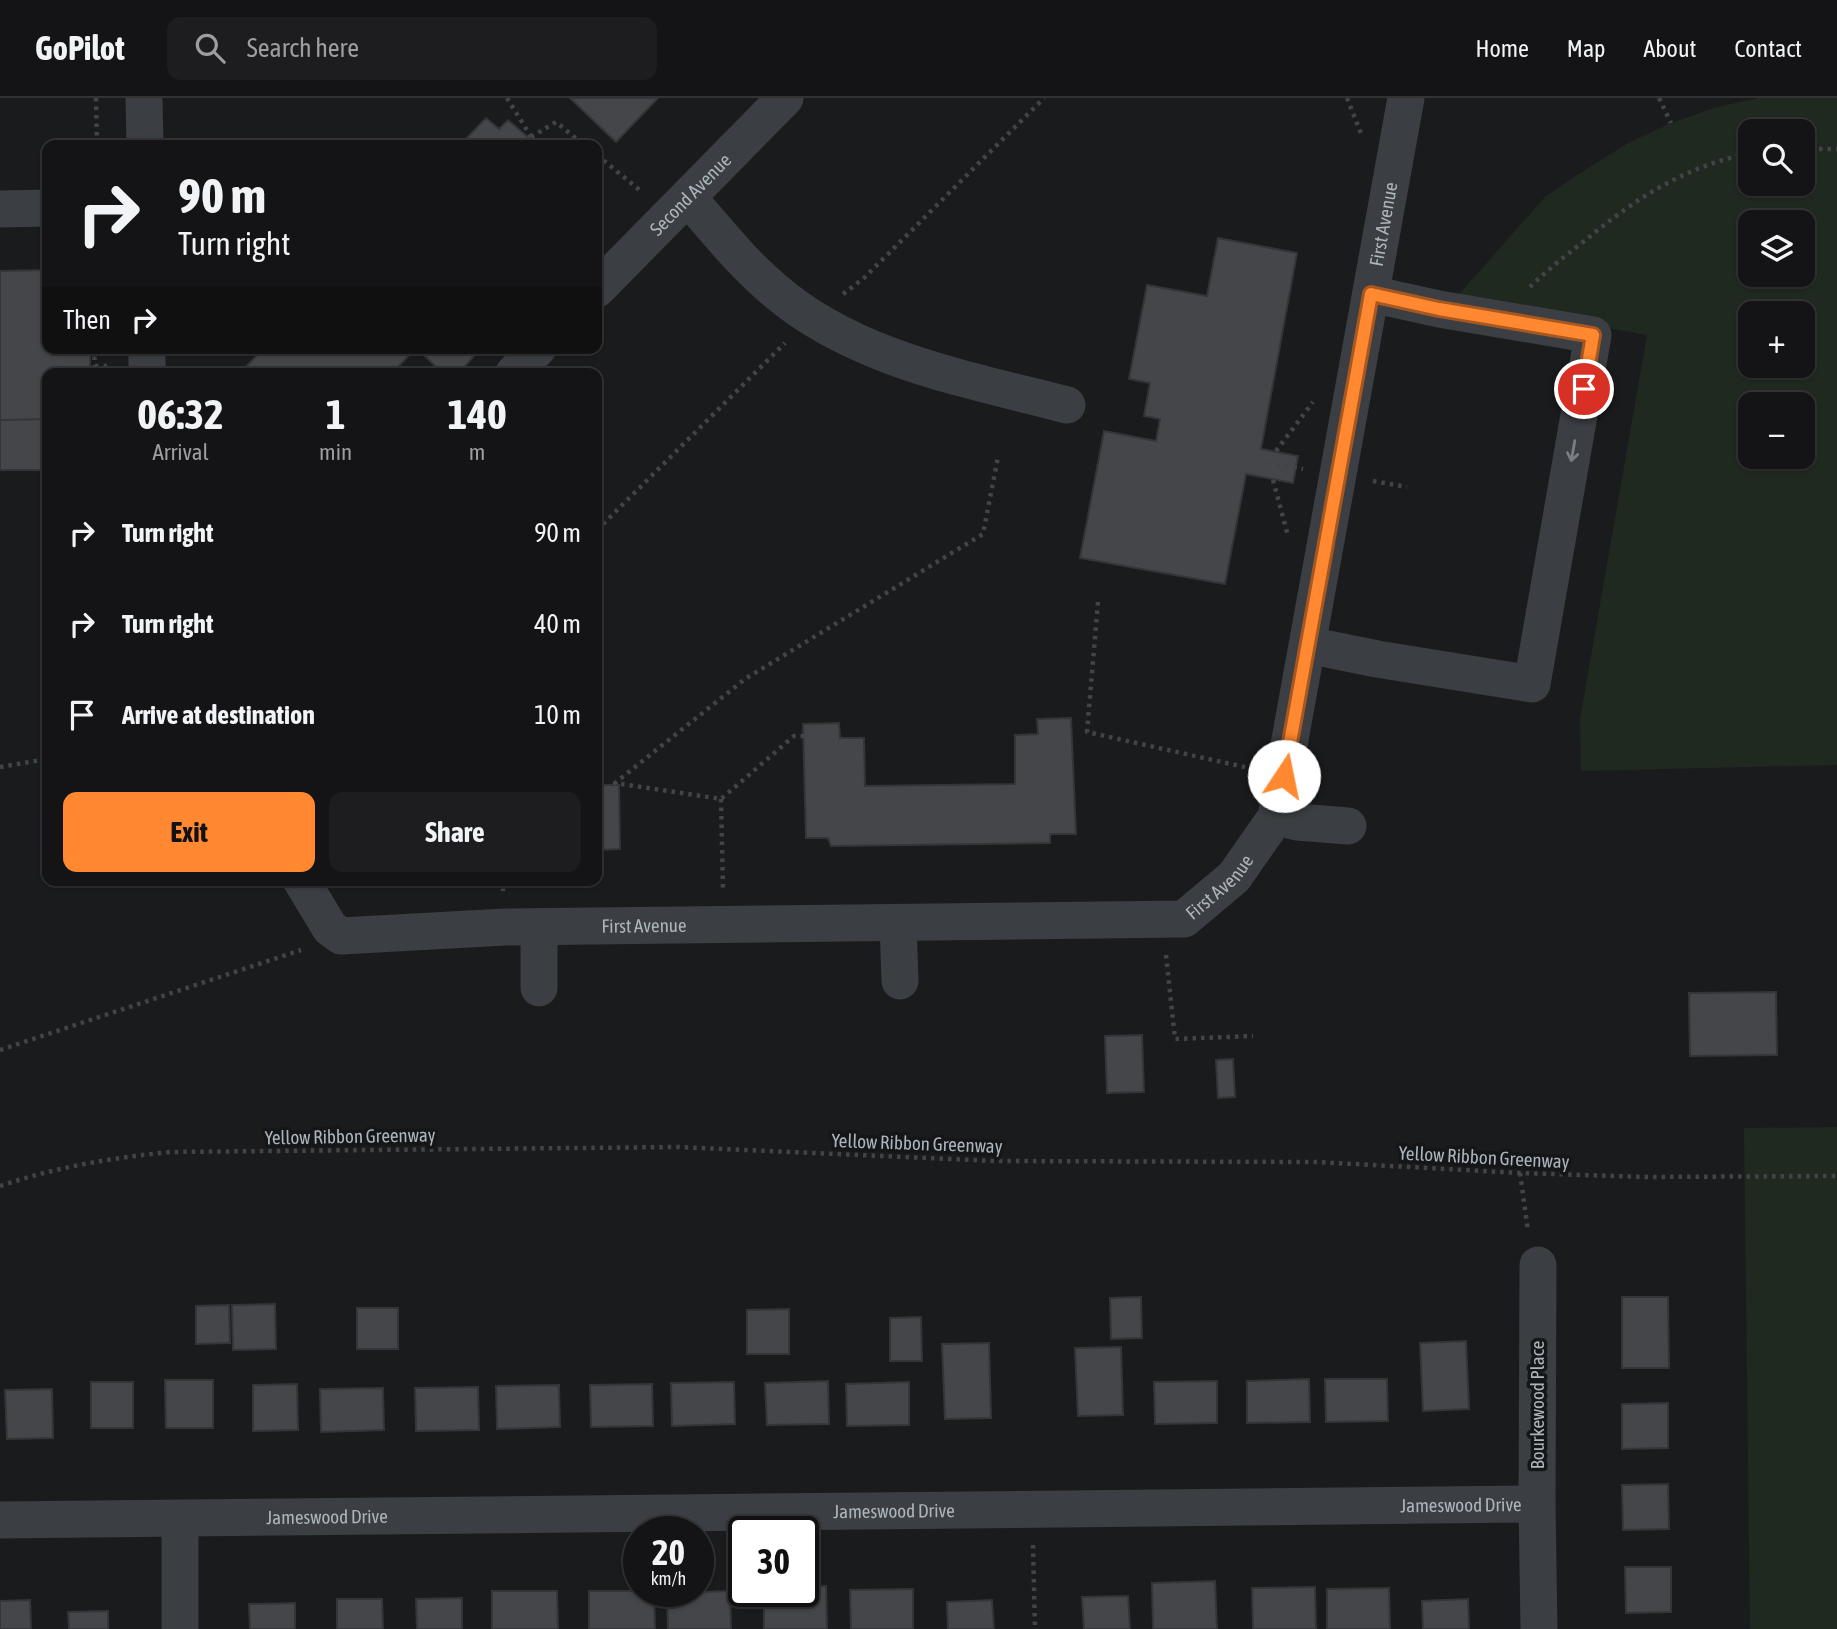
<!DOCTYPE html>
<meta charset="utf-8">
<style>
body{margin:0;font-family:"Asap Condensed",sans-serif;background:#1d1d1f;color:#f1f3f6;height:100vh;display:flex;flex-direction:column;font-size:26px;white-space:nowrap}
*{box-sizing:border-box;margin:0}
p{font-size:23px;color:#9d9ea1}
.icon{flex:none;width:38px;height:38px;fill:none;stroke:currentColor;stroke-width:2;stroke-linecap:round;stroke-linejoin:round}
.map{position:relative;flex:1;overflow:hidden}
.panel{position:absolute;left:42px;top:270px;width:560px;height:518px;display:flex;flex-direction:column;background:#141416;border-radius:14px;box-shadow:0 2px 5px #0004,0 0 0 2px #333335}
.panel>*{flex:none}
.banner{position:absolute;left:42px;top:42px;width:560px;height:214px;border-radius:14px;box-shadow:0 2px 5px #0004,0 0 0 2px #333335;background:#141416;color:#f1f3f6;overflow:hidden}
.fabs{position:absolute;left:1738px;top:21px;display:grid;gap:14px}
.fabs a{display:grid;place-items:center;width:77px;height:77px;border-radius:14px;background:#141416;box-shadow:0 2px 5px #0004,0 0 0 2px #333335;font-size:35px}
.speed{position:absolute;left:623px;top:1418px;display:flex;gap:14px;font-size:35px;font-weight:700;text-align:center}
.speed>*{display:grid;place-content:center;width:91px;height:91px;border-radius:50%;background:#141416;box-shadow:0 2px 5px #0004,0 0 0 2px #333335;line-height:1}
.speed small{font-size:18px;font-weight:400}
.speed .limit{border:4px solid #111;border-radius:10px;background:#fff;color:#111}
.pin{position:absolute;display:grid;place-items:center;width:60px;height:60px;color:#fff;margin:-30px;border:4px solid #fff;border-radius:50%;box-shadow:0 2px 7px #0007}
.me{position:absolute;width:77px;margin:-38px;rotate:11deg;stroke-linejoin:round;filter:drop-shadow(0 0 5px #0008)}
.turn{display:flex;align-items:center;gap:24px;height:147px;padding:0 21px;font-size:32px}
.turn .icon{width:91px;height:91px;stroke-width:2.5}
.turn b{display:block;font-size:49px;line-height:60px}
.then{display:flex;align-items:center;height:66px;padding:0 21px;background:#0003;gap:14px;font-size:26px}
.eta{display:flex;justify-content:space-evenly;align-items:center;height:119px;text-align:center}
.eta b{font-size:42px;font-weight:700;line-height:49px}
.button{display:flex;gap:14px;margin-top:auto;padding:14px 21px}
.button a{flex:1;height:80px;border-radius:14px;background:#ff8831;color:#111;font-size:28px;font-weight:700;line-height:80px;text-align:center}
.button a+a{background:#1d1d1f;color:#f1f3f6}
ul{padding:0;list-style:none}
li{display:flex;align-items:center;gap:21px;height:91px;padding:0 21px}
li div{flex:1}
li b{display:block;font-size:26px}
li em{font-style:normal}
header{display:flex;align-items:center;gap:42px;box-sizing:border-box;height:98px;padding:0 35px;background:#141416;border-bottom:2px solid #333335}
header strong{font-size:33px}
nav{display:flex;gap:38px;margin-inline-start:auto;font-size:24px}
.search{width:490px;height:63px;background:#1d1d1f;display:flex;align-items:center;gap:18px;box-sizing:border-box;padding:0 24px;border-radius:14px;color:#9d9ea1;font-size:26px}
.map>svg:first-child{display:block}
</style>
<header>
<strong>GoPilot</strong>
<div class="search"><svg class="icon" aria-label="search" viewBox="0 0 24 24"><circle cx="10" cy="10" r="6"/><path d="M15 15l6 6"/></svg>Search here</div>
<nav><a>Home</a><a>Map</a><a>About</a><a>Contact</a></nav>
</header>
<div class="map">
<svg width="1837" height="1531" viewBox="0 0 1837 1531">
<rect width="100%" height="100%" fill="#1a1b1d"/>
<path fill="#202920" fill-rule="evenodd" d="M1759 0H1837V667L1581 673 1580 621 1647 237 1453 203 1545 99 1577 77 1628 45 1671 25 1717 9ZM1750 33H1802V86H1750ZM1750 124H1802V177H1750ZM1750 215H1802V268H1750ZM1750 306H1802V359H1750Z
M1837 1029V1531H1750L1744 1030Z"/>
<path fill="#44464a" stroke="#343539" stroke-width="2" d="M570 0H658L616 44Z
M486 20 499 31 508 22 537 47H460Z
M1218 140 1297 155 1261 351 1298 358 1293 385 1246 376 1225 486 1080 460 1104 333 1156 343 1160 321 1144 318 1150 285 1129 281 1147 187 1207 198Z
M47 172V250H90V275H47V321L0 322V173Z
M264 250H416L392 275H240Z
M416 250H481L459 275H443Z
M47 321V372H0V322Z
M1071 620 1076 736H1050V745L831 748 828 740H806L803 626 839 625 840 640H864L865 688 1015 686V637L1038 636 1037 621Z
M597 687H619L620 751 597 752Z
M1776 894 1777 957 1690 958 1689 895Z
M1142 937 1144 994 1107 995 1105 938Z
M1233 961 1235 999 1218 1000 1216 962Z
M1141 1199 1142 1240 1111 1241 1110 1200Z
M1622 1199H1668L1669 1270H1622Z
M275 1206 276 1251 233 1252 232 1207Z
M229 1207 230 1245 196 1246V1208Z
M357 1210H398V1251H357Z
M789 1211V1256H747V1212Z
M921 1219 922 1263H890V1220Z
M1466 1243 1469 1311 1423 1313 1420 1245Z
M989 1245 991 1320 945 1321 942 1246Z
M1121 1249 1123 1317 1078 1318 1075 1250Z
M1309 1281 1310 1324 1247 1325V1283Z
M1325 1281H1387L1388 1323 1326 1324Z
M165 1282H213V1330H166Z
M828 1283 829 1326 767 1327 765 1285Z
M1217 1283V1325L1155 1326 1154 1284Z
M91 1284H133V1330H91Z
M734 1284 735 1326 672 1328 671 1285Z
M909 1284V1327L847 1328 846 1286Z
M297 1286 298 1332 253 1333V1287Z
M652 1286 653 1328 591 1329 590 1287Z
M559 1287 560 1329 497 1331 496 1288Z
M478 1289 479 1332 416 1333 415 1290Z
M383 1290 384 1332 321 1334 320 1291Z
M52 1291 53 1340 7 1341 5 1292Z
M1668 1305V1350L1622 1351V1306Z
M1668 1386 1669 1431 1623 1432 1622 1387Z
M1625 1469H1671V1514L1626 1515Z
M1215 1483 1217 1531H1153L1152 1485Z
M826 1488 827 1531H764V1493H803V1489Z
M1315 1489 1316 1531H1253L1252 1490Z
M1389 1490 1390 1531H1327V1491Z
M913 1491V1531H851L850 1492Z
M492 1493H557L558 1531H492Z
M589 1493H654L655 1531H589Z
M730 1493 731 1531H668L667 1495Z
M1128 1498 1130 1531H1084L1082 1499Z
M462 1500V1531H417L416 1501Z
M337 1501H382L383 1531H337Z
M1468 1501 1469 1531H1423L1422 1503Z
M30 1502 31 1531H0V1503Z
M992 1502 994 1531H948L947 1504Z
M295 1505V1531H250L249 1506Z
M108 1513V1531H69L68 1514Z"/>
<g fill="none" stroke-linecap="round" stroke-linejoin="round">
<path stroke="#414549" stroke-width="4.5" stroke-dasharray="3.5 5" stroke-linecap="butt" d="M96 0 97 47
M507 0 535 45
M1347 0 1362 38
M1659 0 1671 25
M531 39 556 24 584 47
M1802 51H1837
M597 57 642 94
M1530 189C1548 171 1568 156 1588 140 1639 98 1685 69 1750 55
M843 196 864 180 1044 0
M94 250 95 275
M95 268H111
M1276 353 1313 304
M1268 365 1303 371
M1273 382 1288 438
M1373 383 1407 389
M597 432 785 245
M1098 504 1087 634 1249 670
M804 638H794L721 701 615 685 745 581 983 436 998 359
M0 669 47 661
M721 701 723 791
M503 782V793
M1166 857 1175 941 1253 938
M0 952 301 852
M1520 1075 1528 1133
M0 1088C56 1069 111 1060 170 1054L678 1049 994 1063 1317 1064 1520 1075 1646 1079 1837 1078
M1033 1447 1035 1531"/>
<g stroke="#3b3e42" stroke-width="37">
<path d="M144 0 145 47"/>
<path d="M688 100C715 130 741 164 772 190 852 261 967 281 1067 307"/>
<path d="M0 111 47 110"/>
<path id="s1" d="M597 191 785 0"/>
<path d="M147 250V275"/>
<path d="M514 275 538 250"/>
<path d="M1308 547 1377 561 1532 586 1593 237 1439 211 1371 196"/>
<path d="M1276 719 1297 724 1348 728"/>
<path id="s2" d="M301 782 330 830 341 838 505 829 1184 821 1234 779 1276 719 1406 0"/>
<path d="M898 825 900 883"/>
<path d="M539 829V890"/>
<path d="M1538 1167 1537 1406 1539 1531"/>
<path d="M180 1421V1531"/>
<path id="s3" d="M0 1422 1537 1406"/>
</g>
</g>
<defs><path id="oneway-shaft" d="M-6 0H5M1.5-3L5.5 0L1.5 3" fill="none" stroke-width="1.6" stroke-linecap="round" stroke-linejoin="round" transform="scale(1.75)"/></defs>
<use stroke="#797f86" href="#oneway-shaft" transform="translate(1573 353) rotate(100)"/>
<g fill="none" stroke-linecap="round" stroke-linejoin="round">
<defs>
<path id="route" d="M1284 678 1371 196 1439 211 1593 237 1584 291"/>
</defs>
<use href="#route" stroke="#a65820" stroke-width="18"/>
<use href="#route" stroke="#ff8831" stroke-width="12"/>
</g>
<g text-anchor="middle" dominant-baseline="central" stroke-width="7" stroke-linejoin="round" paint-order="stroke">
<g font-size="19" fill="#acb5bd" stroke="#151618">
<text stroke="none"><textPath href="#s1" startOffset="133">Second Avenue</textPath></text>
<text stroke="none"><textPath href="#s2" startOffset="1654">First Avenue</textPath></text>
<text stroke="none"><textPath href="#s2" startOffset="961">First Avenue</textPath></text>
<text stroke="none"><textPath href="#s2" startOffset="373">First Avenue</textPath></text>
<text transform="translate(350 1038) rotate(-1)">Yellow Ribbon Greenway</text>
<text transform="translate(917 1045) rotate(2)">Yellow Ribbon Greenway</text>
<text transform="translate(1484 1059) rotate(3)">Yellow Ribbon Greenway</text>
<text transform="translate(1537 1307) rotate(-90)">Bourkewood Place</text>
<text stroke="none"><textPath href="#s3" startOffset="1461">Jameswood Drive</textPath></text>
<text stroke="none"><textPath href="#s3" startOffset="894">Jameswood Drive</textPath></text>
<text stroke="none"><textPath href="#s3" startOffset="327">Jameswood Drive</textPath></text>
</g>
</g>
</svg>
<div class="fabs">
<a><svg class="icon" aria-label="search" viewBox="0 0 24 24"><circle cx="10" cy="10" r="6"/><path d="M15 15l6 6"/></svg></a>
<a><svg class="icon" aria-label="layers" viewBox="0 0 24 24"><path d="M12 4l9 5-9 5-9-5zM3 14l9 5 9-5"/></svg></a>
<a>+</a>
<a>−</a>
</div>
<div class="speed"><div>20<small>km/h</small></div><div class="limit">30</div></div>
<div class="pin" style="left:1584px;top:291px;background:#d93025"><svg class="icon" aria-label="arrive" viewBox="0 0 24 24"><path d="M6 21V4h12l-3 4 3 4H6"/></svg></div>
<svg class="me" style="left:1284px;top:678px" viewBox="-20 -20 40 40"><circle r="19" fill="#fff"/><path d="M0-13L10 11 0 6-10 11z" fill="#ff8831"/></svg>
<div class="banner">
<div class="turn"><svg class="icon" aria-label="right" viewBox="0 0 24 24"><path d="M7 20v-9h11M14 6l5 5-5 5"/></svg><div><b>90 m</b>Turn right</div></div>
<div class="then">Then<svg class="icon" aria-label="right" viewBox="0 0 24 24"><path d="M7 20v-9h11M14 6l5 5-5 5"/></svg></div>
</div>
<section class="panel">
<div class="eta">
<div><b>06:32</b><p>Arrival</p></div>
<div><b>1</b><p>min</p></div>
<div><b>140</b><p>m</p></div>
</div>
<ul>
<li><svg class="icon" aria-label="right" viewBox="0 0 24 24"><path d="M7 20v-9h11M14 6l5 5-5 5"/></svg><div><b>Turn right</b></div><em>90 m</em></li>
<li><svg class="icon" aria-label="right" viewBox="0 0 24 24"><path d="M7 20v-9h11M14 6l5 5-5 5"/></svg><div><b>Turn right</b></div><em>40 m</em></li>
<li><svg class="icon" aria-label="arrive" viewBox="0 0 24 24"><path d="M6 21V4h12l-3 4 3 4H6"/></svg><div><b>Arrive at destination</b></div><em>10 m</em></li>
</ul>
<div class="button"><a>Exit</a><a>Share</a></div>
</section>
</div>
